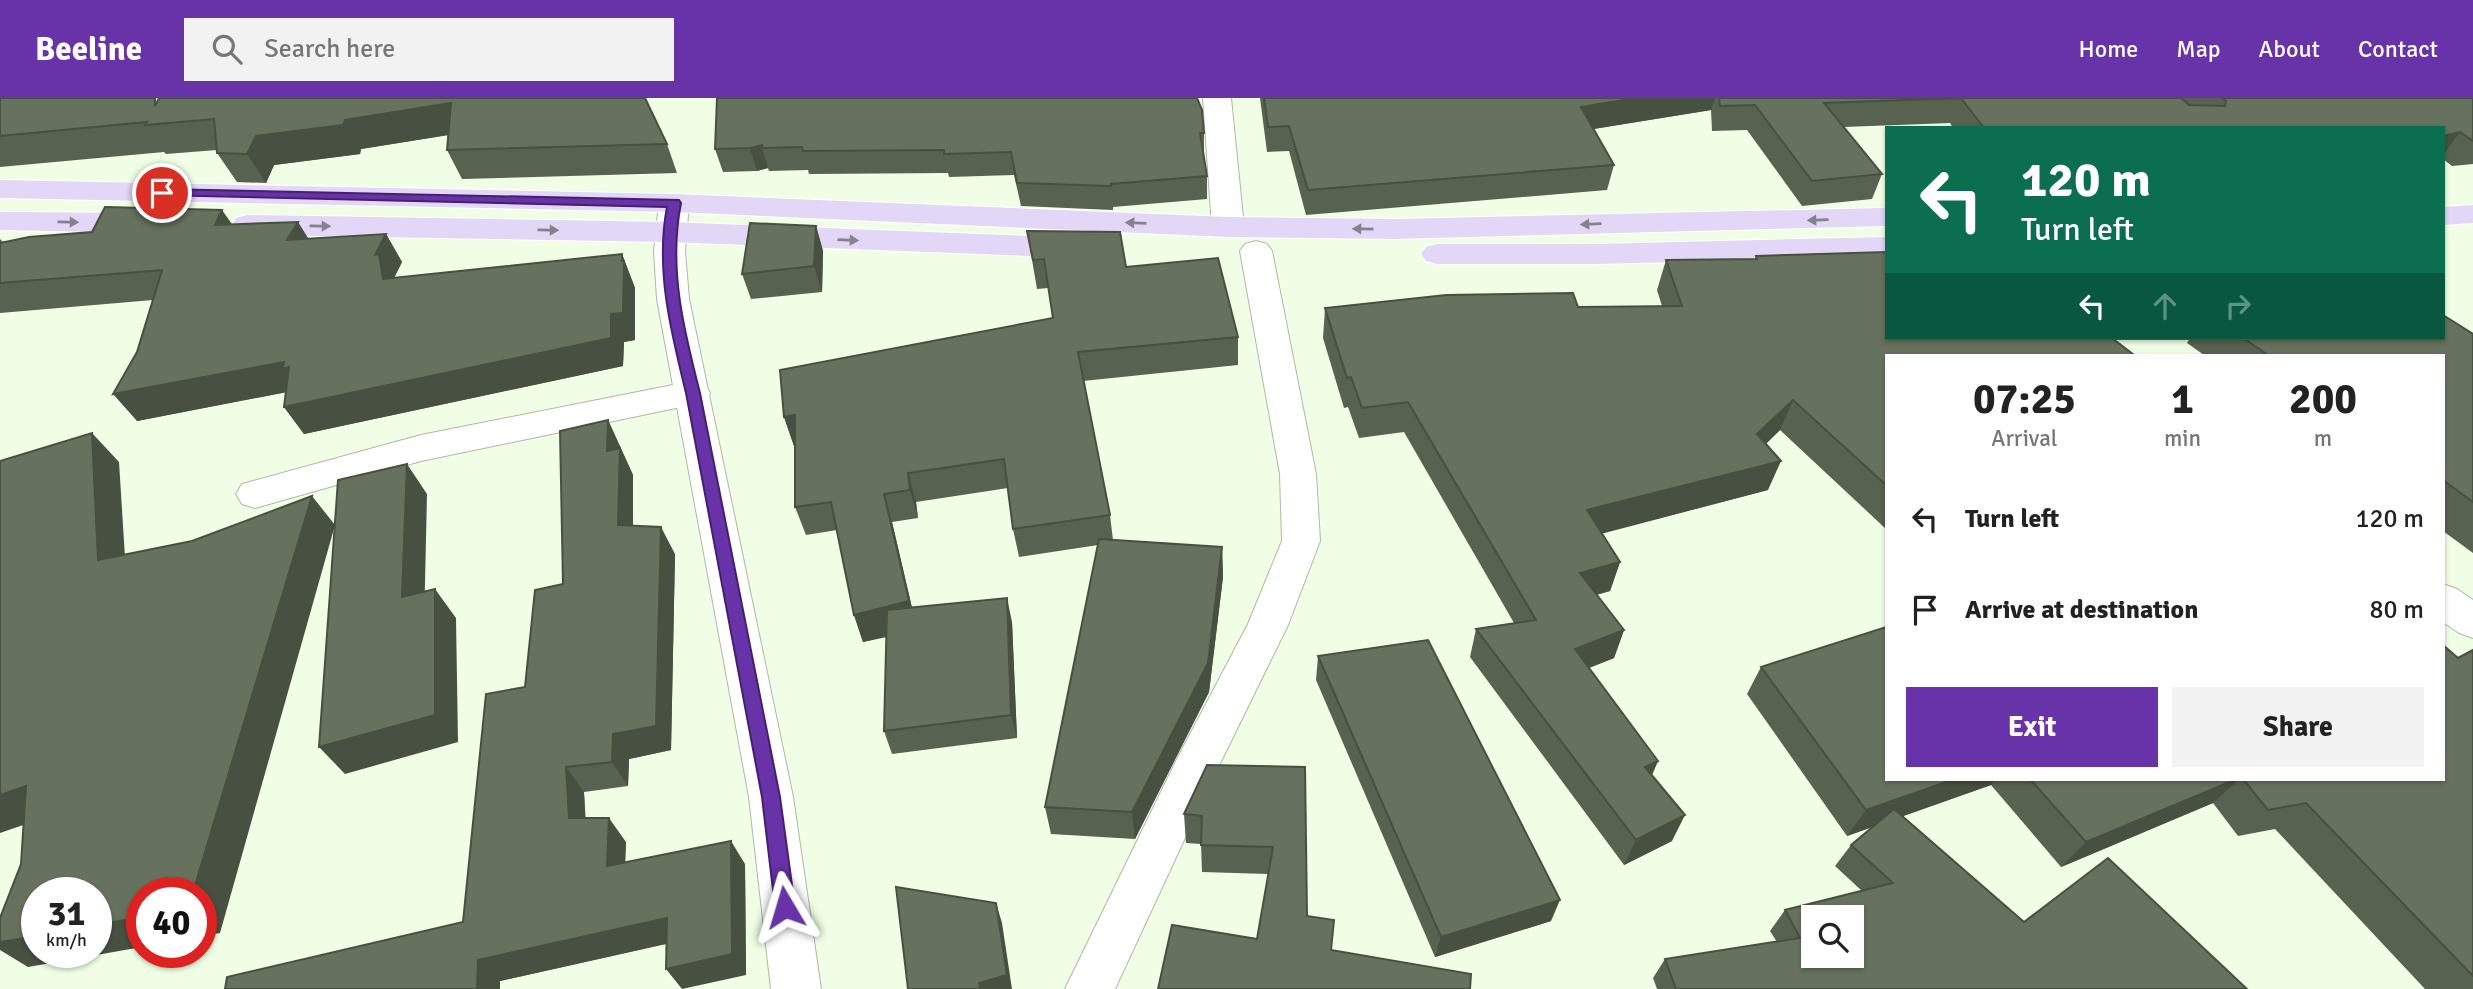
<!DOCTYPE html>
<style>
body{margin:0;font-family:Signika,sans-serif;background:#f2f2f2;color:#222;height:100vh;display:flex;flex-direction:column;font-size:26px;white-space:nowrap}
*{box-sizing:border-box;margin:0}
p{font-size:23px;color:#767676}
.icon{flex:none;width:38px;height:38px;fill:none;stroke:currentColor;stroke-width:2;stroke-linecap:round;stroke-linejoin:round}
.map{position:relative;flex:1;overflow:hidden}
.sheet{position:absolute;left:1885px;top:256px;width:560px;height:427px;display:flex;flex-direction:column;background:#fff;border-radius:0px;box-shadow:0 2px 5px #0004}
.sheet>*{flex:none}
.banner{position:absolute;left:1885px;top:28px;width:560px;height:214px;border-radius:0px;box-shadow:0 2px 5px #0004;background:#0b6e4f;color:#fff;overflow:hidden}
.fabs{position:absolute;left:1801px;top:807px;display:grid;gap:14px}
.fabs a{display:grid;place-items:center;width:63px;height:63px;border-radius:0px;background:#fff;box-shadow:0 2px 5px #0004;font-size:35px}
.speed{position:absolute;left:21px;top:779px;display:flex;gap:14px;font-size:35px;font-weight:700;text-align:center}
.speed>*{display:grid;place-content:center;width:91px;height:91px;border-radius:50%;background:#fff;box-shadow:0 2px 5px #0004;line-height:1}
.speed small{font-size:18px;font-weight:400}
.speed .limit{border:10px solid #d22;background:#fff;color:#111}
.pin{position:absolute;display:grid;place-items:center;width:60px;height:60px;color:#fff;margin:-30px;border:4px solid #fff;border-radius:50%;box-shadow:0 2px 7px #0007}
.me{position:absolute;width:77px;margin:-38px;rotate:353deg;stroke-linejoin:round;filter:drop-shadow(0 0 5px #0008)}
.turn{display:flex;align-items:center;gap:24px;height:147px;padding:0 21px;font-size:32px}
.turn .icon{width:91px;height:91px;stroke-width:2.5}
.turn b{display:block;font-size:49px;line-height:60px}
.lanes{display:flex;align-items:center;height:66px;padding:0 21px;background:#0003;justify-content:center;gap:35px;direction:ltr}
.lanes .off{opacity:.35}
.eta{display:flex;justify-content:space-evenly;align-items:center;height:119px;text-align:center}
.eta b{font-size:42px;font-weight:800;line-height:49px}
.primary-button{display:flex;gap:14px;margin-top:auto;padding:14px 21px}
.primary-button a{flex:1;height:80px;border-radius:0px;background:#6832a8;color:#fff;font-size:28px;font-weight:800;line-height:80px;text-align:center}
.primary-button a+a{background:#f2f2f2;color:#222}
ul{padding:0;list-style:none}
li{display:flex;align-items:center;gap:21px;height:91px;padding:0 21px}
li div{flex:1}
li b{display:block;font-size:26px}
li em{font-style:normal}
header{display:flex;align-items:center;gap:42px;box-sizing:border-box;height:98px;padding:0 35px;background:#6832a8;color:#fff}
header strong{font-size:33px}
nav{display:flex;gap:38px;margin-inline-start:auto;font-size:24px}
.search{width:490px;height:63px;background:#f2f2f2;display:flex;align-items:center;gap:18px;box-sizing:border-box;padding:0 24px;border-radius:0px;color:#767676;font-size:26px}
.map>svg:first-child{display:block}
</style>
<header>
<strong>Beeline</strong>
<div class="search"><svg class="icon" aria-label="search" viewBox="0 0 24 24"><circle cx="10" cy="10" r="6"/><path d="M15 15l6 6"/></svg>Search here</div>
<nav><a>Home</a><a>Map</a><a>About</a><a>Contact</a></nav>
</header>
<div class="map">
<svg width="2473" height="891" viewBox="0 0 2473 891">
<rect width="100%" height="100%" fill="#effee5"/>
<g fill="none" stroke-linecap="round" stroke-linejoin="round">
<defs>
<path id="minor" d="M1256 143 1267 146 1272 153 1316 376 1320 443 1288 527 1210 686 1115 891H1065L1176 663 1248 526 1282 443 1280 376 1240 153 1245 146Z
M693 283 705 286 710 295 705 304 421 363 255 410 242 406 236 396 242 386 421 337Z
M2443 486 2457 491 2473 502V540L2459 535 2443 524Z"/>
<path id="tertiary" d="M1203 0H1231L1244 129 1239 136 1228 139 1217 136 1212 129Z
M674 96 685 98 689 105 685 153 689 201 793 699 821 891H771L749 699 657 201 654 153 659 105 663 98Z"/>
<path id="primary" d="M0 82 674 96 1228 119 1395 121 1886 110V128L1395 141 1228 139 674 114 0 100Z
M2473 107V125L2443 127V109Z
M0 114 148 115 159 118 163 125 159 132 148 135 0 132Z
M247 117 669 124 1082 140 1093 143 1098 150 1093 157 1082 160 669 144 247 137 236 134 232 127 236 120Z
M1886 139V159L1595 166H1437L1426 163 1421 156 1426 149 1437 146H1595Z"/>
</defs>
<use href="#minor" stroke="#acbaa3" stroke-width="2"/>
<use href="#tertiary" stroke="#acbaa3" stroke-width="2"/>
<use href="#primary" stroke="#fff" stroke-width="2"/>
<use href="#minor" fill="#fff" fill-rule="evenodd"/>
<use href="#tertiary" fill="#fff" fill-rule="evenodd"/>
<use href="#primary" fill="#e2d7f7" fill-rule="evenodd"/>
</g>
<path fill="#586250" d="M0 0 667 46 677 75 462 81 447 52 449 37 361 51 360 56 274 67 266 85 237 84 217 55V52L166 56 164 54 0 69Z
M1260 0H2473V66L2452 68 2443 61V30H1953L1950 25 1844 29 1882 76 1872 101 1802 108 1747 32 1712 33 1711 12 1593 31 1614 67 1607 92 1306 117 1289 53 1267 54Z
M1204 35V58L1207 78V101L1113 109V112L1021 108 1014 77 949 79 948 75 809 76 808 72 769 73 768 70 757 73 723 74 715 51Z
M232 127 309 141 386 136 402 164 394 180 622 156 635 190V242L624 244 623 268 304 336 284 309 286 294 137 323V254L153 202 0 215V141L3 144Z
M816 128 823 153 822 194 751 201 742 176Z
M1027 133 1126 169 1238 239V267L1083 283 1110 417 1113 442 1222 449 1223 479 1209 594 1135 741 1051 736 1045 709 1098 447 1019 459 1013 431 1008 390 916 404 918 420 892 424 912 510 1012 524 1017 640 892 656 884 633 887 539 863 544 854 517 837 432 806 437 795 409V348H794L784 319 1053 220 1048 190 1037 191Z
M1756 158 1886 257V431L1780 332 1766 346 1768 392 1602 435 1620 464 1610 493 1596 497 1624 532 1614 560 1589 570 1658 663 1652 677 1672 743 1624 767 1470 559 1476 531 1514 525 1404 334 1359 340 1348 309 1344 310 1323 240 1325 210 1578 209 1662 208 1657 192 1666 162 1755 161Z
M2473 236V455L2443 433V257H2204L2187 245 2190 240H2443Z
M608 322 633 377V428L675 456 671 652 629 661 628 688 584 694 585 720 626 744 625 765 745 766 746 877 666 846 500 883V891H225L463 824 525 589 563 486Z
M2473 552V891H2425L2275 731 2238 738 2213 705 2061 769 1991 687 1903 718 2024 824 2247 891H1657L1653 880 1665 861 1777 844 1770 833 1785 812 1862 793 1835 768 1851 747 1872 729 1847 738 1747 596 1761 569 1886 681H2443L2458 560Z
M1318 558 1551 823 1435 859 1316 582Z
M1305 669 1268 776 1202 774 1201 746 1186 745 1184 716Z"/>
<path fill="#475041" d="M1636 0H1715L1711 12 1575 34 1581 9Z
M451 5 466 34 361 51 360 56 274 67 266 85 247 56 256 38 345 22Z
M2460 34 2443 57V38Z
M762 47V50L768 70 757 73 750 50Z
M222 112 241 139 215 127Z
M298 124 315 151 287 142Z
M816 128 823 153 822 194 814 168Z
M386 136 402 164 394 180 383 181 375 157Z
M622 156 635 190V242L624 244 623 268 304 336 284 309 611 216 622 163Z
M284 264 289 269 298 292 137 323 113 296Z
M1793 302 1780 332 1745 365 1757 336Z
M795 317 805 346 794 348 784 319Z
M608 322 633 377V454L618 427 607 353Z
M92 335 119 364 127 491 98 462Z
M1781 363 1768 392 1578 442 1587 412Z
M407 366 427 396 424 529 402 499Z
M908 375 916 404 918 420 910 392Z
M884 396 892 424 917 531 863 544 854 517Z
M312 398 335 427 220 835 201 838V794H193Z
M661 429 675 456 671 652 629 661 628 688 612 664 613 636Z
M1222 449 1223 479 1209 594 1135 741 1132 714Z
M1620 464 1610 493 1571 504 1580 475Z
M435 491 456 520 458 644 345 676 319 649Z
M1007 500 1012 524 1017 640 1011 617Z
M1624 532 1614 560 1566 579 1575 551Z
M1658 663 1646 690 1645 669Z
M566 669 584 694 587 744 569 720Z
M1955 681H1996L1991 687 1847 738 1866 712Z
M2237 681H2239L2213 705 2061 769 2086 744Z
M26 688 61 714 0 735V697Z
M1685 717 1672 743 1624 767 1636 742Z
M609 720 626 744 624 791 607 768Z
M731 743 745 766 746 877 682 891 666 871Z
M1560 802 1551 823 1435 859 1441 839Z
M996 805 1002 825 1012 891H980L979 885Z
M142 819V849L28 869 0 852V844L37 838V854H96V827Z
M667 820 683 842 500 883V891H477L478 862Z"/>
<path fill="#66725d" stroke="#475041" stroke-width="2" fill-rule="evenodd" d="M0 0H155V8L159 0H645L667 46 447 52 451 5 345 22 343 27 256 38 247 56 217 55 214 21 145 27 147 24 0 38Z
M717 0H1197L1202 12 1204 35H1200L1207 78 1111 86V88L1017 85 1011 54 944 56V52L803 53 802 49 762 50V47L750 50 715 51Z
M1264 0H1636L1581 9 1614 67 1308 92 1289 28 1268 29Z
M1719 0H2181L2189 7 2225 8 2226 3 2222 0H2473V43L2460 34 2443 38V30H1984L1961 0 1824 5 1882 76 1812 83 1755 7 1720 8Z
M105 109 222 112 215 127 298 124 287 142 386 136 375 157 379 156 383 181 622 156V163H624L623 215 611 216V240L284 309 289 269 282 271 284 264 113 296 137 254 162 172 0 185V145L29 139 92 134Z
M750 125 816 128 814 168 742 176Z
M1027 133 1120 134 1126 169 1218 160 1238 239 1078 254 1110 417 1013 431 1004 361 908 375 910 392 884 396 909 503 854 517 831 404 795 409V317L784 319 780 272 1053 220 1044 161 1033 162Z
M1886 154V240H2112L2134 257H1886V387L1793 302 1757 336 1781 363 1587 412 1620 464 1580 475 1624 532 1575 551 1658 663 1645 669 1685 717 1636 742 1476 531 1536 522 1408 304 1362 310 1351 279 1347 280 1325 210 1446 197 1573 195 1578 209 1682 208 1666 162 1757 161 1756 158Z
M2443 217 2473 236V404L2443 382V257H2268L2243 240H2443Z
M608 322 607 353 620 350 618 427 661 429 656 628 613 636 612 664 566 669 569 720H609L607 768 731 743 732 856 666 871 667 820 478 862 477 891H225L227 879 463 824 486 596 525 589 535 492 563 486 560 333Z
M92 335 98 462 192 443 312 398 193 794H142V819L96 827V794H37V838L0 844V820L21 766 26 688 0 697V363Z
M407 366 402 499 435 491V617L319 649 338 382Z
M1099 441 1222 449 1208 565 1132 714 1045 709Z
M1007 500 1011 617 884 633 887 512Z
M1886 529V681H1955L1866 712 1761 569Z
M1428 542 1560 802 1441 839 1318 558Z
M2443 547 2458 560 2473 552V878L2306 705 2268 712 2243 681H2443Z
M1207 667 1305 669 1307 818 1334 822 1331 852 1471 876 1470 891H1158L1172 827 1257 841 1273 749 1201 747 1202 718 1184 716Z
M2030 681H2237L2086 744Z
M1894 711 2024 824 2108 760 2247 891H1676L1665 861 1800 840 1785 812 1893 785 1851 747ZM1813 819H1852V858H1813Z
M896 789 996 805 1007 877 979 885 980 891H908Z"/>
<defs><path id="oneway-solid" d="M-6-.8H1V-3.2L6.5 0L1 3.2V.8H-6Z" transform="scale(1.75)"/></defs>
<g fill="#84828d">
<use href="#oneway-solid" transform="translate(1818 122) rotate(178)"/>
<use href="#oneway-solid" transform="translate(68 124) rotate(1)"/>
<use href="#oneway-solid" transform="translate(1136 125) rotate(-178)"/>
<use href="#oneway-solid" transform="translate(1591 126) rotate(178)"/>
<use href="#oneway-solid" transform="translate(320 128) rotate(1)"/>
<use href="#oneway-solid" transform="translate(1363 131) rotate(-179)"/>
<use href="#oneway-solid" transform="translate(548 132) rotate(1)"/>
<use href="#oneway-solid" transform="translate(848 142) rotate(2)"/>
</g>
<path fill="#6832a8" stroke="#44206d" stroke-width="2" d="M162 91 679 102 681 105C668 170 684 233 700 295L780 699 795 809 792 815 785 818 778 815 775 809 762 699 686 295C671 234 655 171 667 109L157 97V92Z"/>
</svg>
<div class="fabs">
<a><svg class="icon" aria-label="search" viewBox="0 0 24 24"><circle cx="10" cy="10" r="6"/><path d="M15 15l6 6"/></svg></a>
</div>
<div class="speed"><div>31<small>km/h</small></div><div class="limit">40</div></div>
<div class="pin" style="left:162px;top:95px;background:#d93025"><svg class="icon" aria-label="arrive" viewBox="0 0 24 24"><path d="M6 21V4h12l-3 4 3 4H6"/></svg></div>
<svg class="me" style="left:785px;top:809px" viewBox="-20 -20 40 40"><path d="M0-17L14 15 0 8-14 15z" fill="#6832a8" stroke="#fff" stroke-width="4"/></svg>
<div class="banner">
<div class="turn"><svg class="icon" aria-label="left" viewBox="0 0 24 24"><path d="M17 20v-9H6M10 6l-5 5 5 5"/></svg><div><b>120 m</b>Turn left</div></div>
<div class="lanes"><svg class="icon" aria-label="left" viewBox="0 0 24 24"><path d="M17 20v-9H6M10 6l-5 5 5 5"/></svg><svg class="icon off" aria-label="ahead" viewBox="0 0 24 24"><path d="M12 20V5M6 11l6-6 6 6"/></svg><svg class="icon off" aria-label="right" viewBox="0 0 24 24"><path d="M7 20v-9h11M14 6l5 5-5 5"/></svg></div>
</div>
<section class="sheet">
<div class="eta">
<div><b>07:25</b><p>Arrival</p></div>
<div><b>1</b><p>min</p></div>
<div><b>200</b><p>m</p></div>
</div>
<ul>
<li><svg class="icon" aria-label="left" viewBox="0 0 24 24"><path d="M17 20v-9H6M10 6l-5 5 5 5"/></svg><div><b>Turn left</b></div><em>120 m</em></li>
<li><svg class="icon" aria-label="arrive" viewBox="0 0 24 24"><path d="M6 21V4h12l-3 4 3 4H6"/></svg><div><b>Arrive at destination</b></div><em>80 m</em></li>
</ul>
<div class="primary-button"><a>Exit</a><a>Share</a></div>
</section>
</div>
